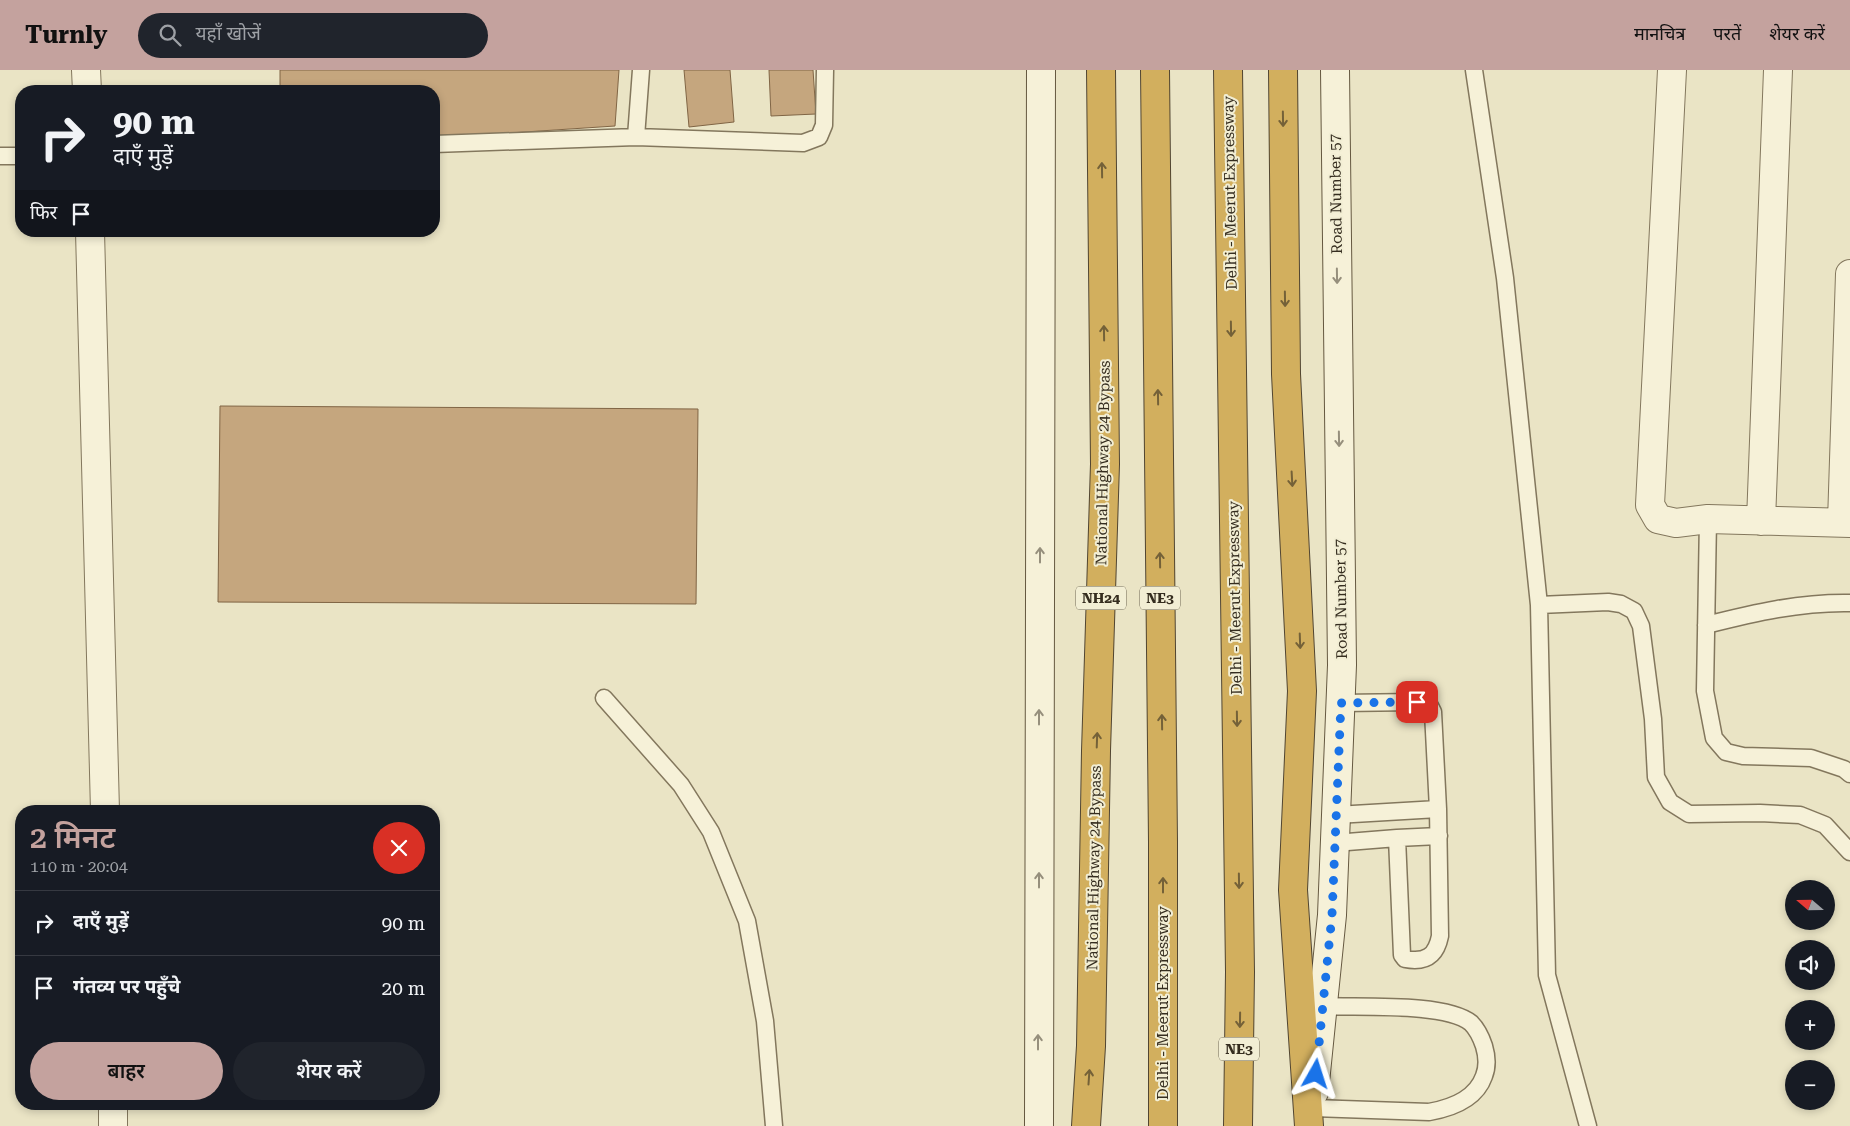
<!DOCTYPE html>
<html lang="hi">
<meta charset="utf-8">
<style>
body{margin:0;font-family:"Roboto Serif","Noto Sans Devanagari",serif;background:#20242c;color:#f1f3f6;height:100vh;display:flex;flex-direction:column;font-size:19px;white-space:nowrap}
*{box-sizing:border-box;margin:0}
p{font-size:16px;color:#9ea1a6}
.icon{flex:none;width:28px;height:28px;fill:none;stroke:currentColor;stroke-width:2;stroke-linecap:round;stroke-linejoin:round}
.map{position:relative;flex:1;overflow:hidden}
.drawer{position:absolute;left:15px;top:735px;width:425px;height:305px;display:flex;flex-direction:column;background:#171b24;border-radius:20px;box-shadow:0 2px 8px #0003}
.drawer>*{flex:none}
.guide{position:absolute;left:15px;top:15px;width:425px;height:152px;border-radius:20px;box-shadow:0 2px 8px #0003;background:#171b24;color:#f1f3f6;overflow:hidden}
.needle{width:32px;rotate:290deg}
.controls{position:absolute;left:1785px;top:810px;display:grid;gap:10px}
.controls a{display:grid;place-items:center;width:50px;height:50px;border-radius:50%;background:#171b24;box-shadow:0 2px 8px #0003;font-size:25px}
.pin{position:absolute;display:grid;place-items:center;width:42px;height:42px;color:#fff;margin:-21px;border-radius:10px;box-shadow:0 2px 8px #0006}
.me{position:absolute;width:55px;margin:-28px;rotate:6deg;stroke-linejoin:round;filter:drop-shadow(0 0 4px #0008)}
.turn{display:flex;align-items:center;gap:18px;height:105px;padding:0 15px;font-size:22px}
.turn .icon{width:65px;height:65px;stroke-width:2.5}
.turn b{display:block;font-size:35px;line-height:42px}
.then{display:flex;align-items:center;height:48px;padding:0 15px;background:#0003;gap:10px;font-size:19px}
.round{display:grid;place-items:center;flex:none;width:52px;height:52px;border-radius:26px;background:#20242c}
.summary{display:flex;align-items:center;justify-content:space-between;height:85px;padding:0 15px}
h1{font-size:30px;font-weight:600;line-height:38px;color:#c4a29e}
.action{display:flex;gap:10px;margin-top:auto;padding:10px 15px}
.action a{flex:1;height:58px;border-radius:30px;background:#c4a29e;color:#111;font-size:20px;font-weight:600;line-height:58px;text-align:center}
.action a+a{background:#20242c;color:#f1f3f6}
ul{padding:0;list-style:none}
li{display:flex;align-items:center;gap:15px;height:65px;padding:0 15px;border-top:1px solid #363941}
li div{flex:1}
li b{display:block;font-size:19px}
li em{font-style:normal}
header{display:flex;align-items:center;gap:30px;box-sizing:border-box;height:70px;padding:0 25px;background:#c4a29e;color:#111}
header strong{font-size:24px}
nav{display:flex;gap:28px;margin-inline-start:auto;font-size:18px}
.search{width:350px;height:45px;background:#20242c;display:flex;align-items:center;gap:12px;box-sizing:border-box;padding:0 18px;border-radius:28px;color:#9ea1a6;font-size:19px}
.map>svg:first-child{display:block}
</style>
<header>
<strong>Turnly</strong>
<div class="search"><svg class="icon" aria-label="search" viewBox="0 0 24 24"><circle cx="10" cy="10" r="6"/><path d="M15 15l6 6"/></svg>यहाँ खोजें</div>
<nav><a>मानचित्र</a><a>परतें</a><a>शेयर करें</a></nav>
</header>
<div class="map">
<svg width="1850" height="1056" viewBox="0 0 1850 1056">
<rect width="100%" height="100%" fill="#eae4c5"/>
<path fill="#c5a67e" stroke="#806545" d="M280 0H619L615 56 434 68V21H280Z
M684 0H730L734 52 689 57Z
M769 0H813L816 44 771 46Z
M220 336 698 339 696 534 218 532Z"/>
<g fill="none" stroke-linecap="round" stroke-linejoin="round">
<defs>
<path id="lane" d="M1474 0 1505 208 1539 535 1547 905 1588 1056
M636 67 641 0
M434 74 636 67 803 73 819 67 824 55 825 0
M0 86H21
M1708 449 1705 621 1714 668 1726 682 1743 686 1811 688 1844 699 1850 704
M1539 535 1608 532 1621 534 1634 541 1641 556 1653 649 1656 707 1670 732 1689 744 1760 743 1800 745 1825 755 1850 782
M1706 555C1754 543 1800 532 1850 533
M604 628 681 715 711 762 747 851 765 951 774 1056
M1336 745 1438 739
M1397 768 1439 766
M1335 773 1397 768 1402 885 1405 889C1426 893 1436 886 1440 866L1438 739 1433 642 1430 636 1417 632 1341 633
M1313 1038 1429 1042C1452 1038 1476 1029 1484 1006 1488 996 1487 986 1484 976 1481 967 1478 960 1471 953 1445 932 1357 938 1323 936"/>
<path id="street" d="M86 0 87 21
M1672 0 1650 435 1658 449 1676 453 1708 449 1850 453
M90 161 105 741
M1761 451 1778 0
M1842 452 1850 204
M113 1034V1056"/>
<path id="secondary" d="M1314 1022 1332 845 1342 595 1335 0
M1039 1056 1041 0"/>
<path id="highway" d="M1155 0 1163 772V1056
M1228 0 1240 902 1238 1056
M1283 0 1286 304 1302 621 1293 820 1309 1056
M1086 1056 1091 976 1096 681 1105 394 1101 0"/>
</defs>
<use href="#lane" stroke="#83775d" stroke-width="19"/>
<use href="#street" stroke="#83775d" stroke-width="30"/>
<use href="#secondary" stroke="#655840" stroke-width="30"/>
<use href="#highway" stroke="#514531" stroke-width="30"/>
<use href="#lane" stroke="#f6f1d8" stroke-width="16"/>
<use href="#street" stroke="#f6f1d8" stroke-width="28"/>
<use href="#secondary" stroke="#f6f1d8" stroke-width="28"/>
<use href="#highway" stroke="#d2af5e" stroke-width="28"/>
</g>
<defs><path id="oneway-shaft" d="M-6 0H5M1.5-3L5.5 0L1.5 3" fill="none" stroke-width="1.6" stroke-linecap="round" stroke-linejoin="round" transform="scale(1.25)"/></defs>
<g stroke="#746138">
<use href="#oneway-shaft" transform="translate(1283 49) rotate(89)"/>
<use href="#oneway-shaft" transform="translate(1102 100) rotate(-91)"/>
<use href="#oneway-shaft" transform="translate(1285 229) rotate(89)"/>
<use href="#oneway-shaft" transform="translate(1231 259) rotate(89)"/>
<use href="#oneway-shaft" transform="translate(1104 263) rotate(-91)"/>
<use href="#oneway-shaft" transform="translate(1158 327) rotate(-91)"/>
<use href="#oneway-shaft" transform="translate(1292 409) rotate(87)"/>
<use href="#oneway-shaft" transform="translate(1160 490) rotate(-91)"/>
<use href="#oneway-shaft" transform="translate(1300 571) rotate(88)"/>
<use href="#oneway-shaft" transform="translate(1237 649) rotate(89)"/>
<use href="#oneway-shaft" transform="translate(1162 652) rotate(-91)"/>
<use href="#oneway-shaft" transform="translate(1097 670) rotate(-88)"/>
<use href="#oneway-shaft" transform="translate(1239 811) rotate(89)"/>
<use href="#oneway-shaft" transform="translate(1163 815) rotate(-90)"/>
<use href="#oneway-shaft" transform="translate(1240 950) rotate(91)"/>
<use href="#oneway-shaft" transform="translate(1089 1007) rotate(-86)"/>
</g>
<g stroke="#968f7c">
<use href="#oneway-shaft" transform="translate(1337 206) rotate(89)"/>
<use href="#oneway-shaft" transform="translate(1339 369) rotate(89)"/>
<use href="#oneway-shaft" transform="translate(1040 485) rotate(-90)"/>
<use href="#oneway-shaft" transform="translate(1039 647) rotate(-90)"/>
<use href="#oneway-shaft" transform="translate(1039 810) rotate(-90)"/>
<use href="#oneway-shaft" transform="translate(1038 972) rotate(-90)"/>
</g>
<g fill="none" stroke-linecap="round" stroke-linejoin="round">
<path stroke="#1a73e8" stroke-width="9" stroke-dasharray="0 16.2" d="M1316 1004 1332 845 1341 633 1417 632"/>
</g>
<g text-anchor="middle" dominant-baseline="central" stroke-width="4" stroke-linejoin="round" paint-order="stroke">
<g fill="#f2eed4" stroke="#6e6755" stroke-width="1">
<rect x="1076" y="516.5" width="50" height="23" rx="4"/>
<rect x="1140" y="516.5" width="40" height="23" rx="4"/>
<rect x="1219" y="967.5" width="40" height="23" rx="4"/>
</g>
<g font-size="14" font-weight="bold" fill="#352d1f">
<text x="1101" y="528">NH24</text>
<text x="1160" y="528">NE3</text>
<text x="1239" y="979">NE3</text>
</g>
<g font-size="15" fill="#352d1f" stroke="#f2eed4">
<text transform="translate(1230 123) rotate(-91)">Delhi - Meerut Expressway</text>
<text transform="translate(1336 124) rotate(-91)">Road Number 57</text>
<text transform="translate(1103 393) rotate(-89)">National Highway 24 Bypass</text>
<text transform="translate(1235 528) rotate(-91)">Delhi - Meerut Expressway</text>
<text transform="translate(1341 529) rotate(-91)">Road Number 57</text>
<text transform="translate(1094 798) rotate(-89)">National Highway 24 Bypass</text>
<text transform="translate(1163 933) rotate(-90)">Delhi - Meerut Expressway</text>
</g>
</g>
</svg>
<div class="controls">
<a><svg class="needle" viewBox="-14 -14 28 28"><path d="M0-13l5 13h-10z" fill="#e53935"/><path d="M0 13l5-13h-10z" fill="#9ea1a6"/></svg></a>
<a><svg class="icon" aria-label="sound" viewBox="0 0 24 24"><path d="M4 9h4l5-4v14l-5-4H4zM17 9q2 3 0 6"/></svg></a>
<a>+</a>
<a>−</a>
</div>
<div class="pin" style="left:1417px;top:632px;background:#d93025"><svg class="icon" aria-label="arrive" viewBox="0 0 24 24"><path d="M6 21V4h12l-3 4 3 4H6"/></svg></div>
<svg class="me" style="left:1316px;top:1004px" viewBox="-20 -20 40 40"><path d="M0-17L14 15 0 8-14 15z" fill="#1a73e8" stroke="#fff" stroke-width="4"/></svg>
<div class="guide">
<div class="turn"><svg class="icon" aria-label="right" viewBox="0 0 24 24"><path d="M7 20v-9h11M14 6l5 5-5 5"/></svg><div><b>90 m</b>दाएँ मुड़ें</div></div>
<div class="then">फिर<svg class="icon" aria-label="arrive" viewBox="0 0 24 24"><path d="M6 21V4h12l-3 4 3 4H6"/></svg></div>
</div>
<section class="drawer">
<div class="summary"><div><h1>2 मिनट</h1><p>110 m · 20:04</p></div><a class="round" style="background:#d93025;color:#fff"><svg class="icon" aria-label="close" viewBox="0 0 24 24"><path d="M6 6l12 12M18 6L6 18"/></svg></a></div>
<ul>
<li><svg class="icon" aria-label="right" viewBox="0 0 24 24"><path d="M7 20v-9h11M14 6l5 5-5 5"/></svg><div><b>दाएँ मुड़ें</b></div><em>90 m</em></li>
<li><svg class="icon" aria-label="arrive" viewBox="0 0 24 24"><path d="M6 21V4h12l-3 4 3 4H6"/></svg><div><b>गंतव्य पर पहुँचे</b></div><em>20 m</em></li>
</ul>
<div class="action"><a>बाहर</a><a>शेयर करें</a></div>
</section>
</div>
